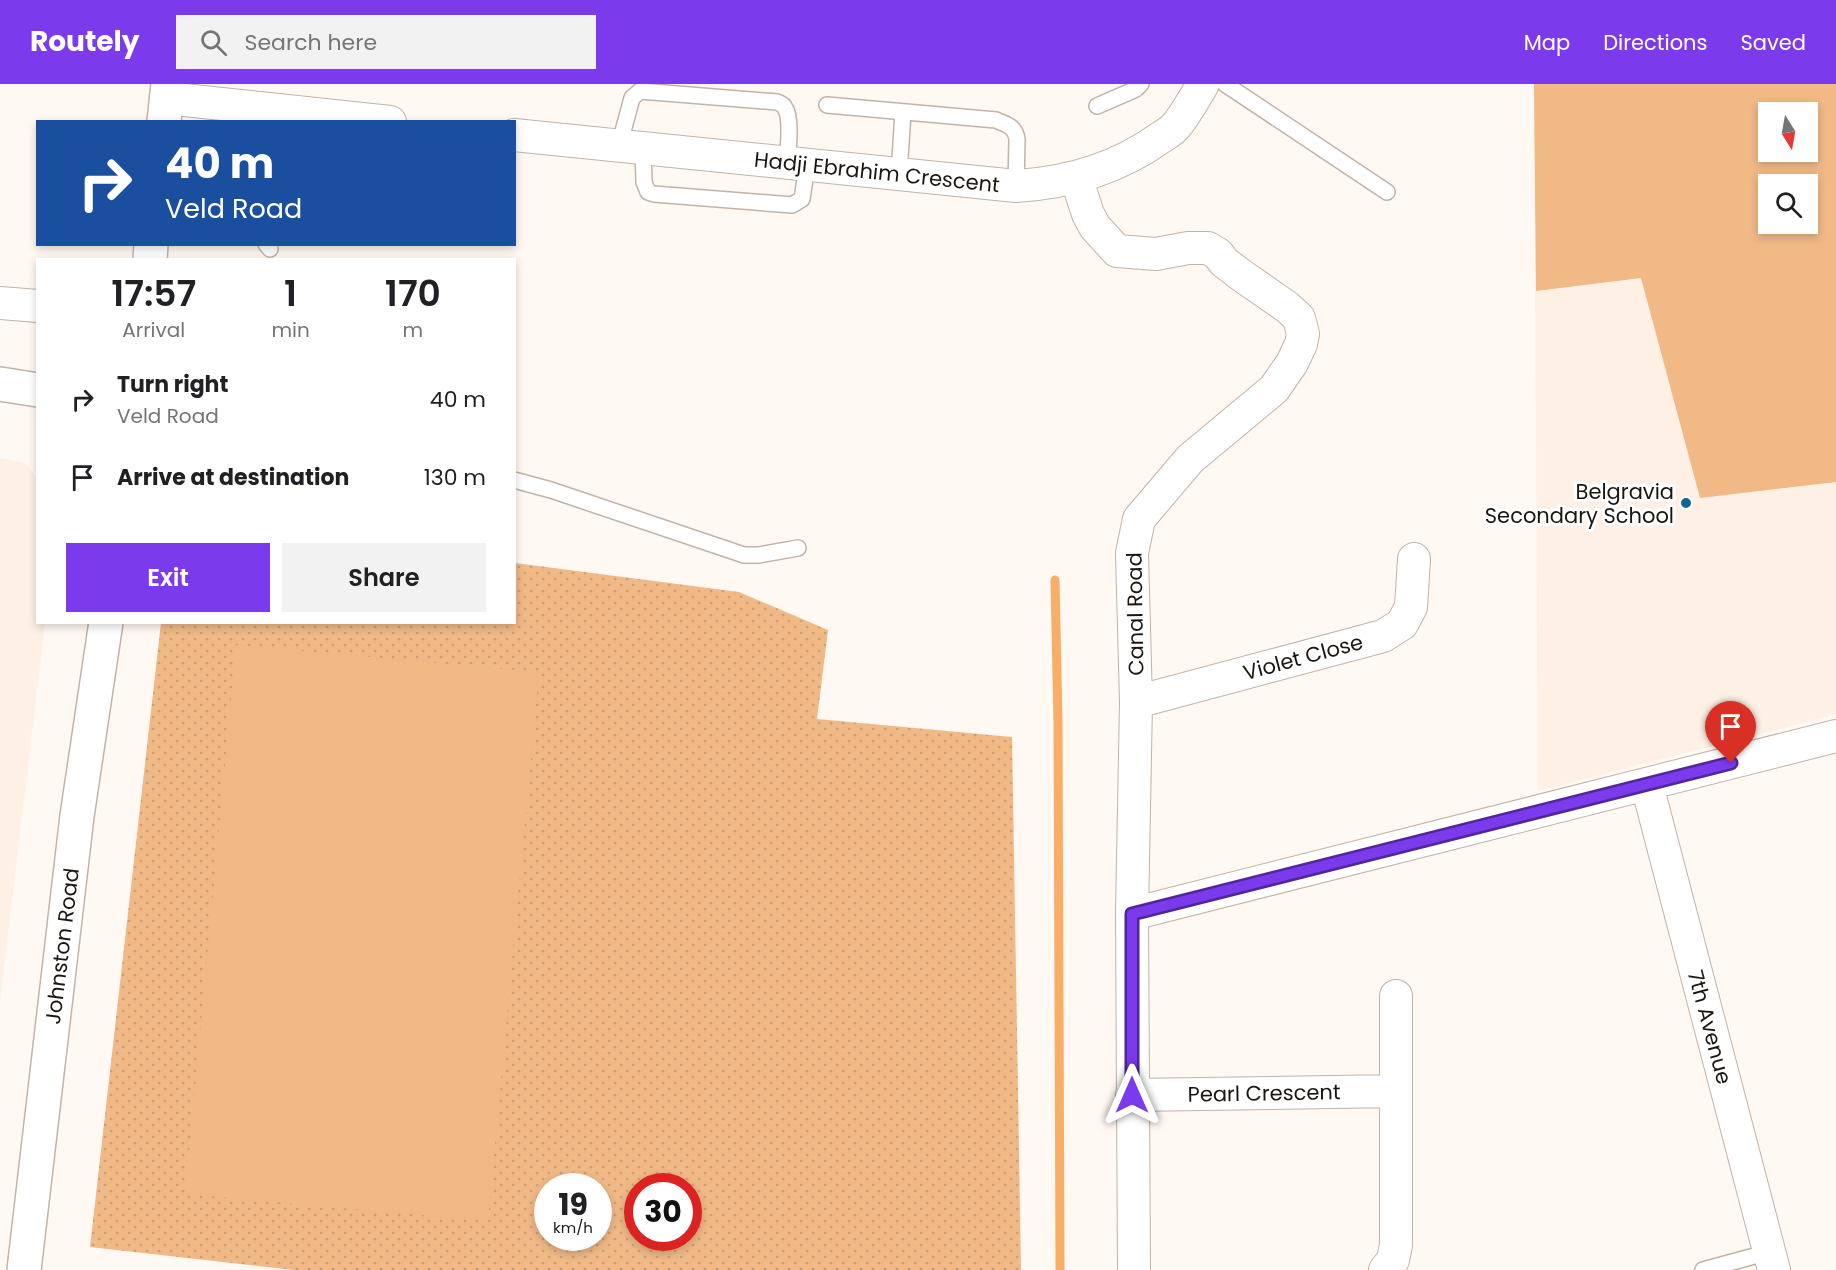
<!DOCTYPE html>
<style>
body{margin:0;font-family:Poppins,sans-serif;background:#f2f2f2;color:#202124;height:100vh;display:flex;flex-direction:column;font-size:22px;white-space:nowrap}
*{box-sizing:border-box;margin:0}
p{font-size:20px;color:#757577}
.icon{flex:none;width:33px;height:33px;fill:none;stroke:currentColor;stroke-width:2;stroke-linecap:round;stroke-linejoin:round}
.map{position:relative;flex:1;overflow:hidden}
.sheet{position:absolute;left:36px;top:174px;width:480px;height:366px;display:flex;flex-direction:column;background:#fff;border-radius:0px;box-shadow:0 3px 9px #0003}
.sheet>*{flex:none}
.banner{position:absolute;left:36px;top:36px;width:480px;height:126px;border-radius:0px;box-shadow:0 3px 9px #0003;background:#1a4fa0;color:#fff;overflow:hidden}
.needle{width:39px;rotate:169deg}
.buttons{position:absolute;left:1758px;top:18px;display:grid;gap:12px}
.buttons a{display:grid;place-items:center;width:60px;height:60px;border-radius:0px;background:#fff;box-shadow:0 3px 9px #0003;font-size:30px}
.speed{position:absolute;left:534px;top:1089px;display:flex;gap:12px;font-size:30px;font-weight:700;text-align:center}
.speed>*{display:grid;place-content:center;width:78px;height:78px;border-radius:50%;background:#fff;box-shadow:0 3px 9px #0003;line-height:1}
.speed small{font-size:15px;font-weight:400}
.speed .limit{border:9px solid #d22;background:#fff;color:#111}
.pin{position:absolute;display:grid;place-items:center;width:51px;height:51px;color:#fff;margin:-62px -26px;border-radius:50% 50% 50% 0;rotate:-45deg;box-shadow:0 0 6px #0007}
.pin .icon{rotate:45deg}
.me{position:absolute;width:66px;margin:-33px;rotate:0deg;stroke-linejoin:round;filter:drop-shadow(0 0 4px #0008)}
.turn{display:flex;align-items:center;gap:21px;height:126px;padding:0 30px;font-size:27px}
.turn .icon{width:78px;height:78px;stroke-width:2.5}
.turn b{display:block;font-size:42px;line-height:51px}
.eta{display:flex;justify-content:space-evenly;align-items:center;height:102px;text-align:center}
.eta b{font-size:36px;font-weight:600;line-height:42px}
.primary-button{display:flex;gap:12px;margin-top:auto;padding:12px 30px}
.primary-button a{flex:1;height:69px;border-radius:0px;background:#7c3aed;color:#fff;font-size:24px;font-weight:600;line-height:69px;text-align:center}
.primary-button a+a{background:#f2f2f2;color:#202124}
ul{padding:0;list-style:none}
li{display:flex;align-items:center;gap:18px;height:78px;padding:0 30px}
li div{flex:1}
li b{display:block;font-size:22px}
li em{font-style:normal}
header{display:flex;align-items:center;gap:36px;box-sizing:border-box;height:84px;padding:0 30px;background:#7c3aed;color:#fff}
header strong{font-size:28px}
nav{display:flex;gap:33px;margin-inline-start:auto;font-size:21px}
.search{width:420px;height:54px;background:#f2f2f2;display:flex;align-items:center;gap:15px;box-sizing:border-box;padding:0 21px;border-radius:0px;color:#757577;font-size:22px}
.map>svg:first-child{display:block}
</style>
<header>
<strong>Routely</strong>
<div class="search"><svg class="icon" aria-label="search" viewBox="0 0 24 24"><circle cx="10" cy="10" r="6"/><path d="M15 15l6 6"/></svg>Search here</div>
<nav><a>Map</a><a>Directions</a><a>Saved</a></nav>
</header>
<div class="map">
<svg width="1836" height="1186" viewBox="0 0 1836 1186">
<defs>
<pattern id="park-dots" width="8" height="8" patternUnits="userSpaceOnUse" patternTransform="scale(1.5)"><rect width="8" height="8" fill="#f0b986"/><path d="M2 2h.1M6 6h.1" fill="none" stroke="#cd9e73" stroke-width="1.8" stroke-linecap="round"/></pattern>
</defs>
<rect width="100%" height="100%" fill="#fff8f3"/>
<path fill="#fef0e4" fill-rule="evenodd" d="M1534 0H1836V630L1538 707ZM1768 28H1808V68H1768ZM1768 100H1808V140H1768Z
M0 374 25 379 37 394 38 538 45 539 0 916Z"/>
<path fill="url(#park-dots)" fill-rule="evenodd" d="M515 479 739 508 828 546 817 635 1012 653 1021 1186H294L90 1163 161 539 514 538ZM548 1102H598V1154H548ZM638 1102H688V1154H638Z"/>
<path fill="#f0b986" fill-rule="evenodd" d="M1534 0H1836V398L1700 414 1641 194 1536 207ZM1768 28H1808V68H1768ZM1768 100H1808V140H1768Z
M236 561 539 588 488 1137 185 1110Z"/>
<g fill="none" stroke-linecap="round" stroke-linejoin="round">
<path stroke="#f8ae66" stroke-width="9" d="M1055 496 1058 638 1060 1186"/>
<defs>
<path id="service" d="M1225 0 1387 108
M827 21 996 36C1007 41 1015 42 1017 55L1016 102
M1097 22 1136 5 1141 0
M619 62 632 14 640 7 777 18C781 20 783 20 785 24 792 34 788 67 787 80
M643 65 644 98 648 108 654 110 792 121 802 115 807 82
M899 91 903 28
M266 160 270 165
M514 396 551 406 744 471H759L798 464
M1703 1186 1769 1168"/>
<path id="minor" d="M166 14 390 38
M514 51 1016 102C1067 99 1118 84 1160 54 1165 51 1171 47 1175 43 1185 32 1195 13 1203 0
M1076 93 1088 130 1095 143 1117 167 1156 170 1188 164H1208L1218 170 1224 178 1241 191 1287 223 1299 234 1303 250 1301 260 1292 279 1274 305 1190 375 1139 435 1132 469 1136 618 1132 830 1134 1186
M0 219 38 222
M1136 618 1383 552 1402 540 1411 523 1414 475
M1647 701 1774 1186
M1132 830 1836 652
M1132 1011 1396 1007
M1385 1186 1393 1176 1396 1161V912"/>
<path id="tertiary" d="M164 38 168 0
M150 176 151 160
M0 300 38 306
M24 1186 77 732 106 538"/>
</defs>
<use href="#service" stroke="#c3b3a6" stroke-width="18"/>
<use href="#minor" stroke="#c3b3a6" stroke-width="34"/>
<use href="#tertiary" stroke="#c3b3a6" stroke-width="36"/>
<use href="#service" stroke="#fff" stroke-width="15"/>
<use href="#minor" stroke="#fff" stroke-width="32"/>
<use href="#tertiary" stroke="#fff" stroke-width="33"/>
</g>
<g fill="none" stroke-linecap="round" stroke-linejoin="round">
<defs>
<path id="route" d="M1132 1011V830L1731 679"/>
</defs>
<use href="#route" stroke="#51269a" stroke-width="15"/>
<use href="#route" stroke="#7c3aed" stroke-width="10"/>
</g>
<circle fill="#156395" stroke="#fff" stroke-width="2" cx="1686" cy="419" r="6"/>
<g text-anchor="middle" dominant-baseline="central" stroke-width="6" stroke-linejoin="round" paint-order="stroke">
<g font-size="21" fill="#1c1611" stroke="#fff">
<text transform="translate(877 88) rotate(6)">Hadji Ebrahim Crescent</text>
<text transform="translate(1135 530) rotate(-91)">Canal Road</text>
<text transform="translate(1303 573) rotate(-15)">Violet Close</text>
<text transform="translate(62 862) rotate(-83)">Johnston Road</text>
<text transform="translate(1710 943) rotate(75)">7th Avenue</text>
<text transform="translate(1264 1009) rotate(-1)">Pearl Crescent</text>
</g>
<g font-size="21" fill="#1c1611" stroke="#fff" text-anchor="end">
<text x="1674" y="407">Belgravia<tspan x="1674" dy="24">Secondary School</tspan></text>
</g>
</g>
</svg>
<div class="buttons">
<a><svg class="needle" viewBox="-14 -14 28 28"><path d="M0-13l5 13h-10z" fill="#e53935"/><path d="M0 13l5-13h-10z" fill="#757577"/></svg></a>
<a><svg class="icon" aria-label="search" viewBox="0 0 24 24"><circle cx="10" cy="10" r="6"/><path d="M15 15l6 6"/></svg></a>
</div>
<div class="speed"><div>19<small>km/h</small></div><div class="limit">30</div></div>
<div class="pin" style="left:1731px;top:679px;background:#d93025"><svg class="icon" aria-label="arrive" viewBox="0 0 24 24"><path d="M6 21V4h12l-3 4 3 4H6"/></svg></div>
<svg class="me" style="left:1132px;top:1011px" viewBox="-20 -20 40 40"><path d="M0-17L14 15 0 8-14 15z" fill="#7c3aed" stroke="#fff" stroke-width="4"/></svg>
<div class="banner">
<div class="turn"><svg class="icon" aria-label="right" viewBox="0 0 24 24"><path d="M7 20v-9h11M14 6l5 5-5 5"/></svg><div><b>40 m</b>Veld Road</div></div>
</div>
<section class="sheet">
<div class="eta">
<div><b>17:57</b><p>Arrival</p></div>
<div><b>1</b><p>min</p></div>
<div><b>170</b><p>m</p></div>
</div>
<ul>
<li><svg class="icon" aria-label="right" viewBox="0 0 24 24"><path d="M7 20v-9h11M14 6l5 5-5 5"/></svg><div><b>Turn right</b><p>Veld Road</p></div><em>40 m</em></li>
<li><svg class="icon" aria-label="arrive" viewBox="0 0 24 24"><path d="M6 21V4h12l-3 4 3 4H6"/></svg><div><b>Arrive at destination</b></div><em>130 m</em></li>
</ul>
<div class="primary-button"><a>Exit</a><a>Share</a></div>
</section>
</div>
